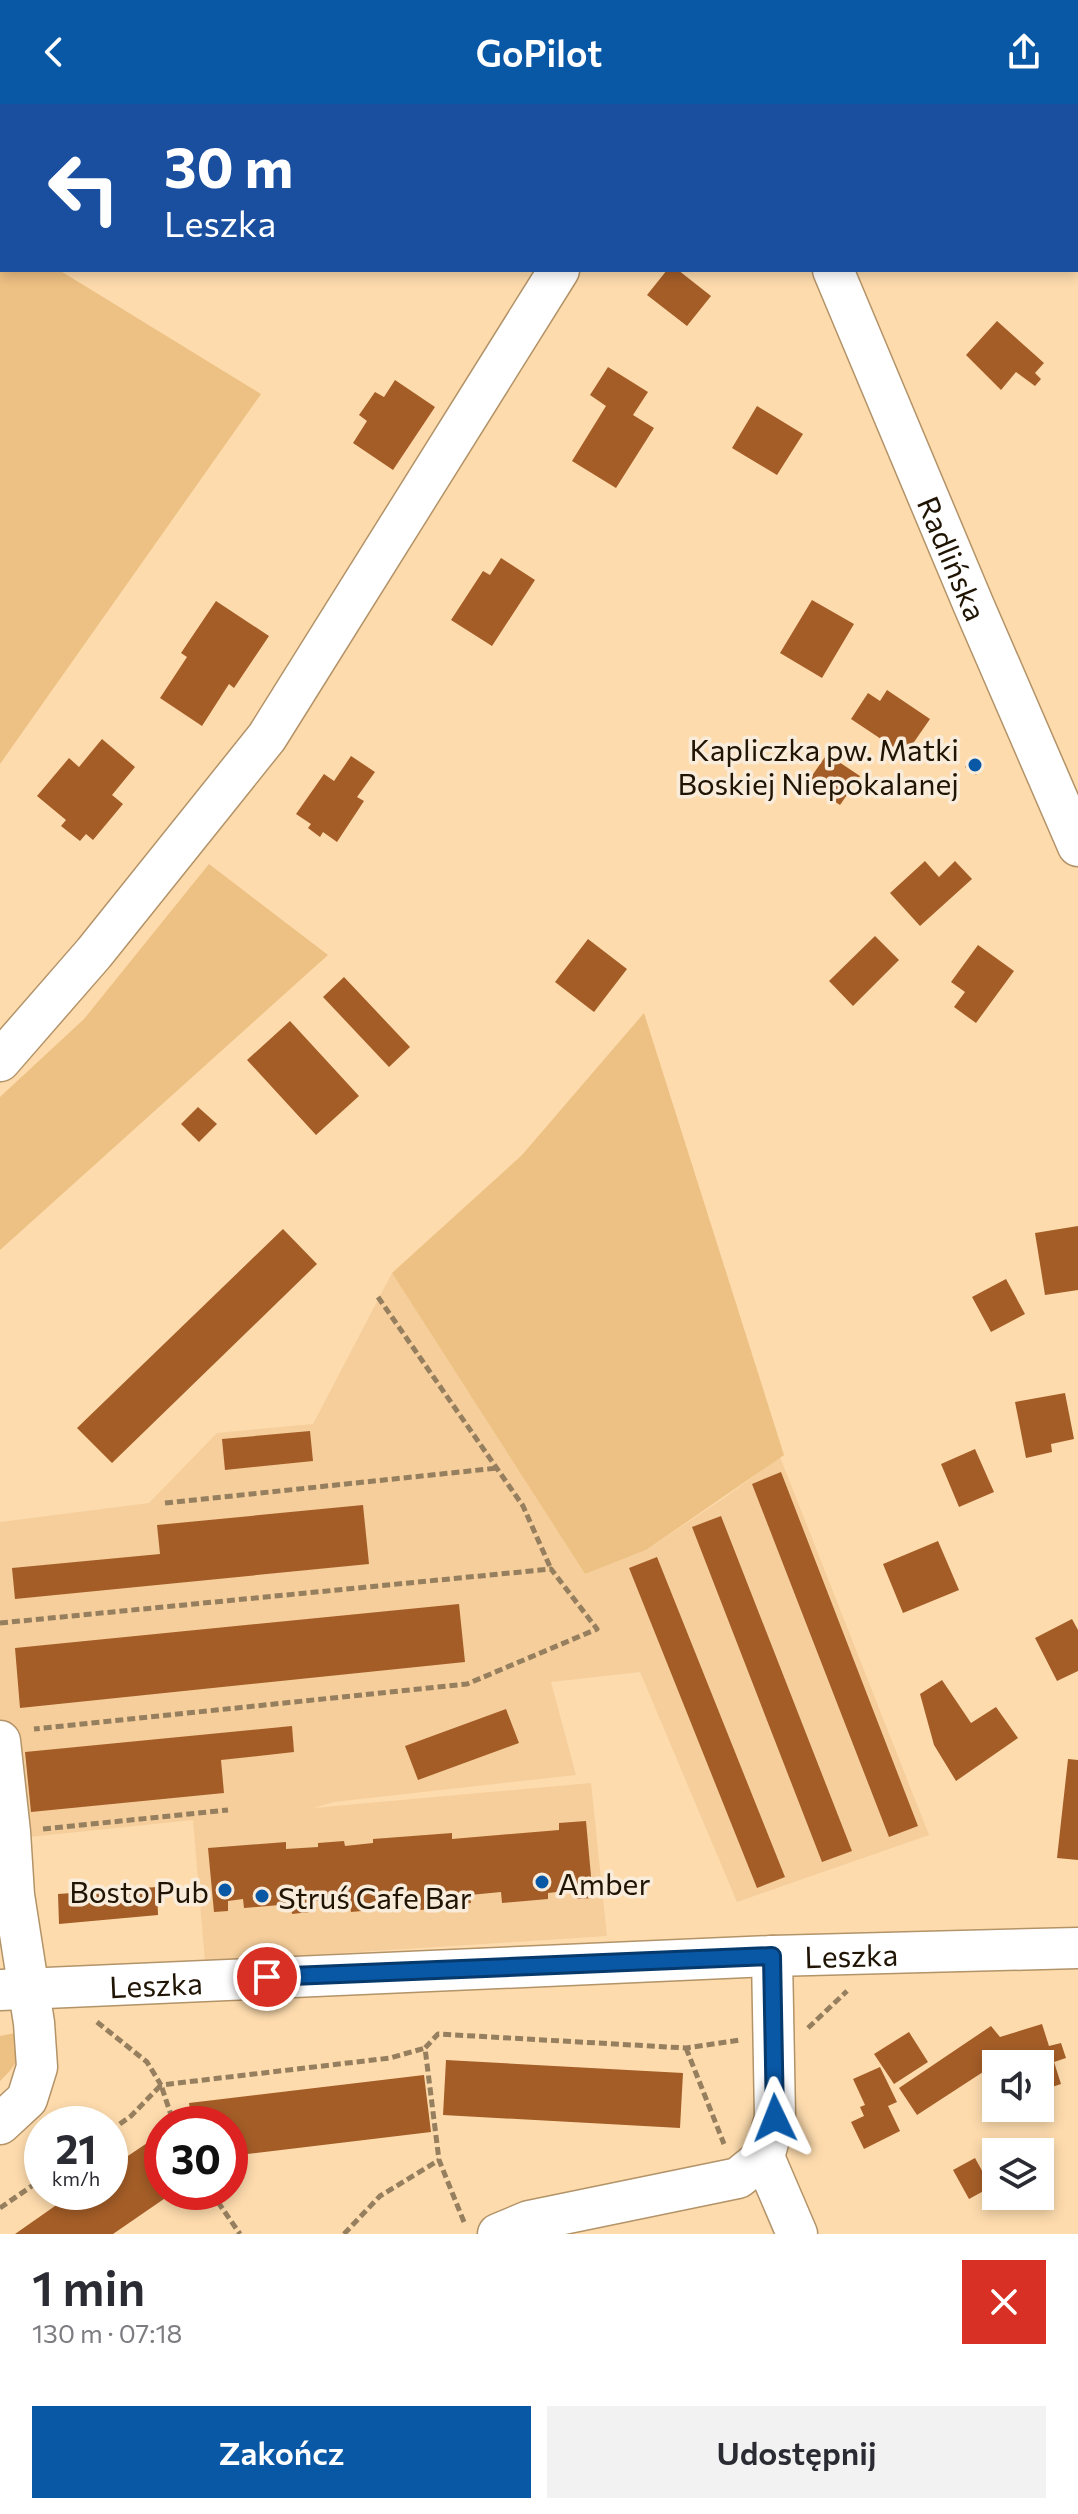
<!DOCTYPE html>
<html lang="pl">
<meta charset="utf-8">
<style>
body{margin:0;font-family:Commissioner,sans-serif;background:#f2f2f3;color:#2b2b33;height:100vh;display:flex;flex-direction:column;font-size:30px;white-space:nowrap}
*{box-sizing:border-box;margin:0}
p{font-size:26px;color:#7c7c81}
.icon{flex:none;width:44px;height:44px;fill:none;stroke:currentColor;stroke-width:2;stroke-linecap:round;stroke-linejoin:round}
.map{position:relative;height:2130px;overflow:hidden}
.sheet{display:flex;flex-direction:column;background:#fff;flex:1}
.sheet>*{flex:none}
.top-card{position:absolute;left:0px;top:0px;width:1078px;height:168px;box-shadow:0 4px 12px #0003;background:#1a4fa0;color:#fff;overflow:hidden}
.buttons{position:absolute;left:982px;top:1946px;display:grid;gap:16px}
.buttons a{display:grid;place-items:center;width:72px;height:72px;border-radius:0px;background:#fff;box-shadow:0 4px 12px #0003;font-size:40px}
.speed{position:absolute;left:24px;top:2002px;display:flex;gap:16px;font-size:40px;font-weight:700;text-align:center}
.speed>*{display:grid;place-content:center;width:104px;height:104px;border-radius:50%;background:#fff;box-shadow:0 4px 12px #0003;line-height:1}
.speed small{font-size:20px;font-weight:400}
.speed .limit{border:12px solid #d22;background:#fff;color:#111}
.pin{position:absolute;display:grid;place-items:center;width:68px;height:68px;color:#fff;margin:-34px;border:4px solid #fff;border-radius:50%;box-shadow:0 2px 8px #0007}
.me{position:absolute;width:88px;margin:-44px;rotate:358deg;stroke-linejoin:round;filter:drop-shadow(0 0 6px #0008)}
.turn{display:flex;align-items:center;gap:28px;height:168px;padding:0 32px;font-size:36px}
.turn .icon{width:104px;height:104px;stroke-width:2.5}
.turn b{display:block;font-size:56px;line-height:68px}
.round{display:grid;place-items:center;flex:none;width:84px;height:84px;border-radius:0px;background:#f2f2f3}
.summary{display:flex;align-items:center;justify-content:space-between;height:136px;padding:0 32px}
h1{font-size:48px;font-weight:600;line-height:60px}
.button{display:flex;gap:16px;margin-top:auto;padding:16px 32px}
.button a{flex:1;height:92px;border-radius:0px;background:#0958a6;color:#fff;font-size:32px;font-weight:600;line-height:92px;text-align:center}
.button a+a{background:#f2f2f3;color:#2b2b33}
header{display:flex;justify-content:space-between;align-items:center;height:104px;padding:0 32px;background:#0958a6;color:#fff;font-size:36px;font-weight:600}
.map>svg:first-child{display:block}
</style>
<header><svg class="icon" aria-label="back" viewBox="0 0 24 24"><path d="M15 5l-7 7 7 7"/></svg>GoPilot<svg class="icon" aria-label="share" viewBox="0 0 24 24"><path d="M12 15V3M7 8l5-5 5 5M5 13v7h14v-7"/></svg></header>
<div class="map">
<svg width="1078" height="2130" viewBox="0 0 1078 2130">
<rect width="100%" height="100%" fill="#fddbad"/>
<path fill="#f5ce9b" d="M392 1169 585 1470 646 1446 724 1394 780 1353 929 1731 737 1798 640 1568 551 1578 576 1671 334 1698 313 1704 591 1679 607 1832 205 1858 193 1716 0 1736V1418L149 1399 217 1329 313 1320Z"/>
<path fill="#edc083" d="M0 0H172L171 2H2V129L0 127Z
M0 130 2 131V166H59L261 290 0 660Z
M209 760 328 851 0 1146V993L84 915Z
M644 909 784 1351 646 1446 585 1470 392 1169 522 1051Z
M20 1928C20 1953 19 1959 0 1977V1932Z"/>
<path fill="#a45d27" d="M667 166H678L711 192 687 222 647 191Z
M997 217 1044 259 1035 269 1041 275 1035 282 1016 268 1001 286 966 251Z
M608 263 648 288 633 311 654 324 616 384 572 357 606 302 590 291Z
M395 276 435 303 393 366 353 339 367 317 359 311 375 288 384 293Z
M757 302 803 330 777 371 732 344Z
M501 454 535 476 492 542 451 516 483 467 490 471Z
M812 496 854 520 822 574 780 549Z
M216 497 269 532 234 584 229 580 202 622 160 594 187 553 181 549Z
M887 586 930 615 905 651 851 615 868 589 880 597Z
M102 635 135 663 112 691 123 700 93 736 86 730 80 737 61 722 66 716 37 692 69 654 79 663Z
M827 650 860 672 840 701 807 679Z
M351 652 375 668 357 693 364 697 337 738 323 728 320 733 308 724 311 720 296 710 324 670 334 677Z
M974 652 984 660 976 671 965 663Z
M925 757 939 773 955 757 972 775 920 822 890 789Z
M875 832 899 856 853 902 829 877Z
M588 835 627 865 594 908 555 878Z
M978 841 1014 867 976 919 954 903 965 888 951 878Z
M344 873 410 943 389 963 323 893Z
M290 917 359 992 316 1031 247 956Z
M198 1003 217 1020 199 1038 181 1020Z
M1078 1122V1186L1045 1191 1035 1129Z
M283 1125 317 1160 112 1359 77 1324Z
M1006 1175 1025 1210 991 1228 972 1193Z
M1065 1289 1074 1335 1051 1340 1052 1348 1026 1354 1015 1298Z
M310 1327 313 1357 225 1366 222 1335Z
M975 1345 994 1388 959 1403 941 1360Z
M781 1368 918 1722 889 1733 752 1380Z
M363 1401 369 1460 15 1495 12 1464 160 1450 157 1421Z
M721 1412 852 1747 822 1758 692 1423Z
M938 1437 959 1486 903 1509 883 1460Z
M657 1453 785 1773 757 1784 629 1464Z
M459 1500 465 1558 20 1604 15 1544Z
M1072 1515 1078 1526V1567L1057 1577 1035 1534Z
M942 1576 971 1619 996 1603 1018 1634 956 1677 934 1641 920 1590Z
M506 1605 519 1639 418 1676 405 1642Z
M292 1622 294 1648 221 1656 224 1689 31 1708 25 1648Z
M1068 1655 1078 1656V1756L1057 1754Z
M586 1717 593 1794 577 1795 576 1787H565L548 1789V1795L502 1799 501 1788 470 1791 471 1799 457 1800V1789L431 1791 432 1805 409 1807 408 1792 382 1794 383 1805 351 1808 350 1802 337 1803 336 1795 309 1797 310 1808 292 1810 291 1800 244 1804 243 1795 228 1797V1807L214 1808 208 1744 286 1738V1745L318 1743V1739L344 1737 345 1742 373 1739V1735L452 1729V1735L559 1726V1719Z
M157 1783 158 1811 59 1820 58 1790Z
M1042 1920 1049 1942 1061 1939 1066 1954 1054 1958 1061 1980 1040 1987V1960H1009L1006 1953 917 2011 899 1984 991 1922 1000 1933Z
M909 1928 928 1958 894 1980 874 1950Z
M446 1956 683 1969 680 2024 443 2011Z
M880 1963 897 1998 888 2002 900 2027 864 2045 851 2018 864 2012 860 2003 865 2001 853 1975Z
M424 1971 431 2028 230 2052V2020H192L189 1999Z
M162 2029V2088H174L113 2130H15L75 2088H110V2064Z
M975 2054 991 2083 969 2095 953 2066Z"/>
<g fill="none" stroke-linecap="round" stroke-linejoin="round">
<defs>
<g id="minor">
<path d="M793 0 794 2"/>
<path id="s1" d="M833 166 974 502 1078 742"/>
<path d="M0 957 94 849 267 633 559 166"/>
<path d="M0 1637 10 1728 14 1791 34 1919 37 1963 27 1995 0 2020"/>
<path id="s2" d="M0 1886 772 1852 1078 1844"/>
<path d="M764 2053 797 2130"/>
<path d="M498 2130 529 2117 738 2074 764 2053 775 2014 772 1852"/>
</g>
</defs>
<use href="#minor" stroke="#b39368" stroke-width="43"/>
<path stroke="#967f5e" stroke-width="5" stroke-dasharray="8 4" stroke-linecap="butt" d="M378 1193 523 1402 551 1465
M165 1399 498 1364
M0 1519 551 1465 597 1525 467 1580 34 1625
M43 1725 228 1706
M97 1918 147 1958 161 1981 390 1954 425 1944
M808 1924 847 1887
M686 1944 724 2040
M110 2027 131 2012 161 1981 174 2020
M211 2088 240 2130
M0 2104 42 2075
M464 2118 439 2056 425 1944 438 1930 686 1944 740 1936
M344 2130 380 2092 439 2056"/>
<use href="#minor" stroke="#fff" stroke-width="40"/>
</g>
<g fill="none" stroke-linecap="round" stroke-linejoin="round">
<defs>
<path id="route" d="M267 1873 772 1852 775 2014"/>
</defs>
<use href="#route" stroke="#06396c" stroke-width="20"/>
<use href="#route" stroke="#0958a6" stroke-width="14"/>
</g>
<g fill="#0958a6" stroke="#f9ecda" stroke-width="3">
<circle cx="975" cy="661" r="8"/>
<circle cx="542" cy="1778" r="8"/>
<circle cx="225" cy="1786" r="8"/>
<circle cx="262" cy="1792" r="8"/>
</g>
<g text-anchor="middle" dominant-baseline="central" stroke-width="7" stroke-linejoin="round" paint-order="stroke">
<g font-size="30" fill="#201404" stroke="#f9ecda">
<text stroke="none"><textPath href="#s1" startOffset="312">Radlińska</textPath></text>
<text stroke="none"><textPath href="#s2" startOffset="852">Leszka</textPath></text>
<text stroke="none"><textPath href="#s2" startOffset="156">Leszka</textPath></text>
</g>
<g font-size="30" fill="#201404" stroke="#f9ecda" text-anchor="end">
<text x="959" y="644">Kapliczka pw. Matki<tspan x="959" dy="34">Boskiej Niepokalanej</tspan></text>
<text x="558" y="1778" text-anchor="start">Amber</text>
<text x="209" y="1786">Bosto Pub</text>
<text x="278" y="1792" text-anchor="start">Struś Cafe Bar</text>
</g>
</g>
</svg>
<div class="buttons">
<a><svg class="icon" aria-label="sound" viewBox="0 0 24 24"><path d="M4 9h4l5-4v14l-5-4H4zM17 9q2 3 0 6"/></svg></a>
<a><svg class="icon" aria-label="layers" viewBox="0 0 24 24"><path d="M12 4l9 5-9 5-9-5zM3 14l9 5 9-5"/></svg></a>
</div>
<div class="speed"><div>21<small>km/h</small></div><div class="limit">30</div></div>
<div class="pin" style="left:267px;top:1873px;background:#d93025"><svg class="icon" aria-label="arrive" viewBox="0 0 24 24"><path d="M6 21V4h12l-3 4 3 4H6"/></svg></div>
<svg class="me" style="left:775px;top:2014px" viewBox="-20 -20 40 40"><path d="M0-17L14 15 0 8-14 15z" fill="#0958a6" stroke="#fff" stroke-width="4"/></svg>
<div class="top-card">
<div class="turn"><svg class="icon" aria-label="left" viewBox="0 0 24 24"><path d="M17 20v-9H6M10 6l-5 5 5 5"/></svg><div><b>30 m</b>Leszka</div></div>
</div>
</div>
<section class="sheet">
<div class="summary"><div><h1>1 min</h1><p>130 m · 07:18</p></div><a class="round" style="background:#d93025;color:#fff"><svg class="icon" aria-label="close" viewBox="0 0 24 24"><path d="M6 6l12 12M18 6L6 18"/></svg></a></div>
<div class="button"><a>Zakończ</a><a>Udostępnij</a></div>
</section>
